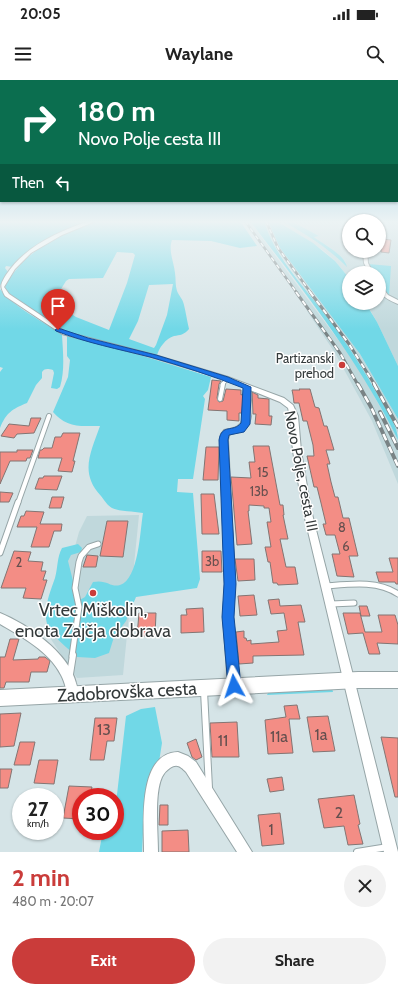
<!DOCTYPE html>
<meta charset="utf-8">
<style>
body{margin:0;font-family:Cabin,sans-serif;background:#f2f2f2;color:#222;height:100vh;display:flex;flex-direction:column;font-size:15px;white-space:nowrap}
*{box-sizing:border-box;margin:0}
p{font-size:13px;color:#767676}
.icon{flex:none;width:22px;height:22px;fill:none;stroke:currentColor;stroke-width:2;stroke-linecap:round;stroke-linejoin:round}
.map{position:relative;height:772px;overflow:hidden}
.drawer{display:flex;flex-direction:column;background:#fff;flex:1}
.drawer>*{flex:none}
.guide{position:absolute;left:0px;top:0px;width:398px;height:122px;box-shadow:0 1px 3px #0004;background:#0b6e4f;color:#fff;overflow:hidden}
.fabs{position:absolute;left:342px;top:134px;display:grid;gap:8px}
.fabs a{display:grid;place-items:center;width:44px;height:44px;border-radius:50%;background:#fff;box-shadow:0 1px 3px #0004;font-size:20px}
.speed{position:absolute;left:12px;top:708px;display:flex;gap:8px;font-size:20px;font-weight:700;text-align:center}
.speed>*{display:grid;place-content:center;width:52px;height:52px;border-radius:50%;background:#fff;box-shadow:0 1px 3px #0004;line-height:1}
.speed small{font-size:10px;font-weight:400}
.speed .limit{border:6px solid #d22;background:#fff;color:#111}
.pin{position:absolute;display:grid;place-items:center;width:34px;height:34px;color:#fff;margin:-41px -17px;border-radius:50% 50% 50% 0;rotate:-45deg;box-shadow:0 0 4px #0007}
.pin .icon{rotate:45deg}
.me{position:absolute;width:44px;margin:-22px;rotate:355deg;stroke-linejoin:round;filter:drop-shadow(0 0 3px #0008)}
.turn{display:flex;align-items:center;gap:14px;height:84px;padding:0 12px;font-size:18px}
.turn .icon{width:52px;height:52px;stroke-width:2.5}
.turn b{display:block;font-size:28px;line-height:34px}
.then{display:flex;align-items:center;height:38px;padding:0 12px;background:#0003;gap:8px;font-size:15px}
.round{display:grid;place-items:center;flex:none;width:42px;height:42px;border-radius:21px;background:#f2f2f2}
.overview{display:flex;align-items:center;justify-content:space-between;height:68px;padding:0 12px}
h1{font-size:24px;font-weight:700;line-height:30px;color:#ca3c3a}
.button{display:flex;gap:8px;margin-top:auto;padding:8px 12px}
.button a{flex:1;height:46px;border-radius:24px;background:#ca3c3a;color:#fff;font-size:16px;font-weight:700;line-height:46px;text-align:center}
.button a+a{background:#f2f2f2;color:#222}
.status{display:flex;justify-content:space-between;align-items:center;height:28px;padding:0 20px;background:#fff;direction:ltr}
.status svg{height:11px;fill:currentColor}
header{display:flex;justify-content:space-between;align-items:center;height:52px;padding:0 12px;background:#fff;font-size:18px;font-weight:700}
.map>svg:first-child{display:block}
</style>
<div class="status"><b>20:05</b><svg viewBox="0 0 49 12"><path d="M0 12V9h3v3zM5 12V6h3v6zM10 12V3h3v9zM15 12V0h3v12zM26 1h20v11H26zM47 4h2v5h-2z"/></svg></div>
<header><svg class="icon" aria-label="menu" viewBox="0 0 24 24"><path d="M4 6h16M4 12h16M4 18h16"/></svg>Waylane<svg class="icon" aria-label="search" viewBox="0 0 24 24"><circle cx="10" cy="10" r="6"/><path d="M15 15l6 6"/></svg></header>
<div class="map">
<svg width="398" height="772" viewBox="0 0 398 772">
<rect width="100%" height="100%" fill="#d5e4e7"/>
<path fill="#c0d8dc" d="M243 141H250L251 143 342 265 364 297 398 360V404L372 341 335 273 307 231H309Z
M264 141H268L280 168 360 274 398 339V353L386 329 356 278 284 180 268 154Z
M278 141H282L309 156 328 169 346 186 345 181 329 167 314 157 319 156 291 141H349V171H379V141H398V286L377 242 366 223H379V193H349V198L335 181 324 171Z
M139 435 123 595 77 598 46 552 63 473 74 470 79 452 87 436Z"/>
<path fill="#71d8e7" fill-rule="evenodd" d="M0 141H91L50 158 13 187 6 186 5 188 8 192 2 204 0 205Z
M96 141H240L257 166 240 168 211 161 172 160C168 171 174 182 175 193 176 199 175 205 177 211 179 216 183 219 184 225 186 233 187 241 189 249 184 255 180 255 174 256 166 258 158 269 157 276L63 251 9 214 5 207C24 170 59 155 96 141ZM117 172 133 173 135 175 127 203 109 250 76 237 53 222 66 201 69 199 103 198ZM173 204 167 235 156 265 154 268 129 259 138 241 149 205Z
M250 141H264C274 176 306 209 327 237 347 263 364 290 380 319 387 331 398 346 398 360 359 281 304 211 250 141Z
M268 141 280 143 313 163 335 181 349 198V223L366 224 377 242 398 286V339L360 274 280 168Z
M282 141H291L319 156 314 157C323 164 345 175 347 187 327 167 306 154 282 141Z
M368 184 391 186 389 216 379 203V193H373Z
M0 209C16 229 42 240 62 255 63 273 65 290 60 307L57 309 51 308 54 293 53 290C48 289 45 288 42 292V298L36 305 27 323C12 329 6 333 0 348V292L3 288 0 287Z
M67 256 127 271 211 297 208 310 203 316 205 319 193 399H178L177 412 193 413 200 499 197 508 136 517 126 541 114 557 109 573 95 578 77 577C69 569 54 558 49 548 41 534 50 512 55 498 58 487 57 477 62 468L78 464 82 468 81 472 71 475 68 481 73 501V516L78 521 85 517 93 502C107 499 111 508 120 505 139 499 140 450 143 433 133 431 121 432 112 428 108 426 104 420 101 416 79 393 91 372 100 346 80 346 67 348 53 332L68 297 70 280 67 276Z
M332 608 333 612 267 615 269 611Z
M155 627 162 663 159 682 150 696 143 753 142 772H99L102 756 111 751H115V732L126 636 141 629Z"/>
<path fill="#f38d85" stroke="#837573" d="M382 159 391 160 389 173 381 172Z
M212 300 221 301 219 304 217 318 219 322 223 321 226 309 241 310V315L243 314V333H239V341L227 340V331L208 330Z
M299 309H310L315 327 319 328 324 346H327L334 370H326L330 384H327L331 402 335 417H338L343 438H349L358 476H349L354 497 337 496 332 474H340L335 455H326L323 444H326L321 423 317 407H314L307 376H314L313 365 307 341H303L299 323H294L293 315 292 310H300Z
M252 312 258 315V318L269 319V336H272L271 345 255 344 256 334H253Z
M31 338H41L34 353 17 354 14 358 1 356 9 344 29 346Z
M63 353H80L73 381H75L72 392 58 391 62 378H38L40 370H42L44 368H52L55 357H61Z
M253 366H269L280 425H283L284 435H283L288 459H280L286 487H295L298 504 278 505 277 503H273L270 482H268L265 467H271L267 442H271L269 428H264V426L249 425V431H248L252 464 237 465 231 397 251 398 249 382H255Z
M206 367H219L218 400H203Z
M17 370H33L30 378H27L26 381H10L0 404V372H17Z
M44 396H62L57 410 35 409 39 398H43Z
M0 412 13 413 9 422H0Z
M201 414H214L219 454H202Z
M52 417H64L61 428H49Z
M26 431 44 432 40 444H62L61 451H54L49 467H31L37 447H17L21 436H24Z
M107 441H128L123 477 100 476Z
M14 471 31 472 28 481 43 482 41 491H46L43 500H47L41 519 23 518 26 508H1Z
M202 471H221L222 492H202Z
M87 475 98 476 96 487H83Z
M389 478H398V504H396L395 502H379L376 492H393Z
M235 479H254L255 500 238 501Z
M254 515 257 535 240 536 238 516Z
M279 519 280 526 301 525 305 542H298L304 575 253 576V583L239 584 236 552 244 551V558H246L247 561 251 560V564L279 562 277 551 287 550 284 533 271 534 268 520Z
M359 526H367L370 536H361Z
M203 528 204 552 181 553V535H187L186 529Z
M139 533H156L155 556H137Z
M343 533H360L365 552H382L378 535H395L398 545V564L377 563 380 574H369L363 553 348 554Z
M10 559H19L13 580 38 579 39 577H45L50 581 47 592H31L29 602H6L4 608H0V577H5Z
M297 625 300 639H289L293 673 268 674 265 640 286 637 284 626Z
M21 633 14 666 0 667V634Z
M328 636 335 671 313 672 307 637Z
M95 638H117L114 661H107L104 680H90Z
M237 642 239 677H212L210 643Z
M381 657 398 658V717H395Z
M196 659 202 677 196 680 192 677 187 663Z
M20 662H35L30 685H14Z
M39 680H58L54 704 34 703Z
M0 689H12L8 708H0Z
M282 697 284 710 270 712 267 699Z
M69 706 92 707 90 717H81V739L63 738Z
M354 715 360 744 358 745 363 764 348 765 344 746 324 748 318 719Z
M160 725H168V745H159Z
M280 733 284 764 262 766 258 735Z
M188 750 189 772H162V751Z"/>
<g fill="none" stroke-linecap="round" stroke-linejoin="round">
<defs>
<path id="lane-far3" d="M222 305 227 299"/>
<path id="lane-far2" d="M220 319 223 304
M18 423 49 336"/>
<path id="lane-far1" d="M0 473 18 422
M326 506C350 504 378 500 398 514
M331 524 354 523
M72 576 79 527 75 508 79 482 81 476 89 467 98 464"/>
<path id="lane" d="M70 594 73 575
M204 611 209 708
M357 772 388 767"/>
<path id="street" d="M89 141H96L62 155 31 173 15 189 4 207 9 214 66 252 155 275 228 297 284 318 293 325 298 336 301 371 311 430 398 772H384L303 430 293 371 290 336 288 328 280 322 250 310C251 322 255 341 244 350 239 353 233 353 229 355L228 360 235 504 233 537 240 606 238 610 234 612 230 610 228 606 223 537 225 504 220 360 221 354 224 350C230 349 235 349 239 345 248 337 244 318 244 307L224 299 151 277 62 254 5 216C0 206 0 205 6 195 25 166 58 152 89 141Z
M363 171H367L368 183 373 193H369L364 183Z
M379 205 381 206 388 215 398 220V224C389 220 379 216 379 205Z
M0 533C27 544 69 573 76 603 78 609 79 613 77 618L73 620 69 618C66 610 65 602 61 595 49 571 22 557 0 544Z
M178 672 188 676 196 682 252 772H237L186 692C181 687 177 683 170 688 167 690 164 693 162 697 154 714 158 752 158 772H144C144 744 137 673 178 672Z"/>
<path id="secondary" d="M358 592H398V608H358L0 626V610Z"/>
</defs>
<use href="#lane-far3" stroke="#96a5a7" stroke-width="4.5"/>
<use href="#lane-far2" stroke="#96a5a7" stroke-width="6"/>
<use href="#lane-far1" stroke="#96a5a7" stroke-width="7"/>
<use href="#lane" stroke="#96a5a7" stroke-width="8"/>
<use href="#street" stroke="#96a5a7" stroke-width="2"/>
<use href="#secondary" stroke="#96a5a7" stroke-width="2"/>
<use href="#lane-far3" stroke="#fff" stroke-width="3"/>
<use href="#lane-far2" stroke="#fff" stroke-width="4"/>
<use href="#lane-far1" stroke="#fff" stroke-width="5"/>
<use href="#lane" stroke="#fff" stroke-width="6"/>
<use href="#street" fill="#fff" fill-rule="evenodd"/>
<use href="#secondary" fill="#fff" fill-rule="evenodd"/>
<defs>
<path id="rail-far2" d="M245 141 297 213
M266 141 278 168 311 213"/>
<path id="rail-far1" d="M296 212 340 273 358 305
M310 212 349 264 375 305"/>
<path id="rail" d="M358 304 371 327 398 386
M374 304 398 347
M380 332 398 368"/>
</defs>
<use href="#rail-far2" stroke="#798385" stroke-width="2.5"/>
<use href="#rail-far1" stroke="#798385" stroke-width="3"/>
<use href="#rail" stroke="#798385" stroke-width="4"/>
<use href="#rail-far2" stroke="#fff" stroke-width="1.5" stroke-dasharray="4.5" stroke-linecap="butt"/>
<use href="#rail-far1" stroke="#fff" stroke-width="2" stroke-dasharray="5.5" stroke-linecap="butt"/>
<use href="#rail" stroke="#fff" stroke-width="2.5" stroke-dasharray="7" stroke-linecap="butt"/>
</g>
<linearGradient id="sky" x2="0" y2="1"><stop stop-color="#68b5da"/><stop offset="0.57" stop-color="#ecf3f4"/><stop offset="1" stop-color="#ecf3f4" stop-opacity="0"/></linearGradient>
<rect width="398" height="249" fill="url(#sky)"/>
<path fill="#1a73e8" stroke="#114b97" d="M58 248 88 258 156 275 228 297 251 307 250 344 244 352 229 355 228 360 236 504 234 537 241 606 239 611 234 613 230 611 228 606 222 537 224 504 219 360C222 343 233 353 241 343L243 308C213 296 182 286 150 277 118 269 87 263 56 251L55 250Z"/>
<g fill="#ca3c3a" stroke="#fff" stroke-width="1.5">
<circle cx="342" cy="285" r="4"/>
<circle cx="93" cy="513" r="4"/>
</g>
<g text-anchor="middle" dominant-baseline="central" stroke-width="3" stroke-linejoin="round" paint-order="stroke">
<g font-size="13" fill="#343a3b" stroke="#fff" text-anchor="end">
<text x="334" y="278">Partizanski<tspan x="334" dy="15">prehod</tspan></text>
</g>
<g font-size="13" fill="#644f4e">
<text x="263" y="392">15</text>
<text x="259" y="411">13b</text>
<text x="342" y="447">8</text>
<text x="346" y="466">6</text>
<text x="212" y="481">3b</text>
<text x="19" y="482">2</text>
</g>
<g font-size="15" fill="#343a3b" stroke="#fff">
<text transform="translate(301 391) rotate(79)">Novo Polje, cesta III</text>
</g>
<g font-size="16" fill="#644f4e">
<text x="104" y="649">13</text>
<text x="321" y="654">1a</text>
<text x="279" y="656">11a</text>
<text x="223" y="660">11</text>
<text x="339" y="732">2</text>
<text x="271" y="749">1</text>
</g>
<g font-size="18" fill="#343a3b" stroke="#fff">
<text x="93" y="530">Vrtec Miškolin,<tspan x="93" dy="21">enota Zajčja dobrava</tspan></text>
</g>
<g font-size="18" fill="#343a3b" stroke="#fff">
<text transform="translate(127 612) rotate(-3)">Zadobrovška cesta</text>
</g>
</g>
</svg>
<div class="fabs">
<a><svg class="icon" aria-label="search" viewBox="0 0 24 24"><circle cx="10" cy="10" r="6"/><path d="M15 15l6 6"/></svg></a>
<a><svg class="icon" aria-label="layers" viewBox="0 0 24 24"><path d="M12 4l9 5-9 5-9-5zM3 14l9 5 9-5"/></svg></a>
</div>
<div class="speed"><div>27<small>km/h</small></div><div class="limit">30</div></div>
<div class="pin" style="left:58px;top:250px;background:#d93025"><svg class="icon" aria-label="arrive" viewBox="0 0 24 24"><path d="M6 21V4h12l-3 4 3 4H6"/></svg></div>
<svg class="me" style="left:234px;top:606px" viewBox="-20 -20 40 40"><path d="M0-17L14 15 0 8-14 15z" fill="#1a73e8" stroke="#fff" stroke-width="4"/></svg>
<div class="guide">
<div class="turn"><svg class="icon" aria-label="right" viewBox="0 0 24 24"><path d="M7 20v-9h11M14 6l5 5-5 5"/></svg><div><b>180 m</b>Novo Polje cesta III</div></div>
<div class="then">Then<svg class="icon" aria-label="left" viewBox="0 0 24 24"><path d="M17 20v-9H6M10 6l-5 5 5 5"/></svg></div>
</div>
</div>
<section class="drawer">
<div class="overview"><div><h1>2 min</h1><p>480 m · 20:07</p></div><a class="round"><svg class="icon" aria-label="close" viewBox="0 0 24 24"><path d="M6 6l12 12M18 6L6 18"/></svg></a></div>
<div class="button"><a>Exit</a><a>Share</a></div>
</section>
